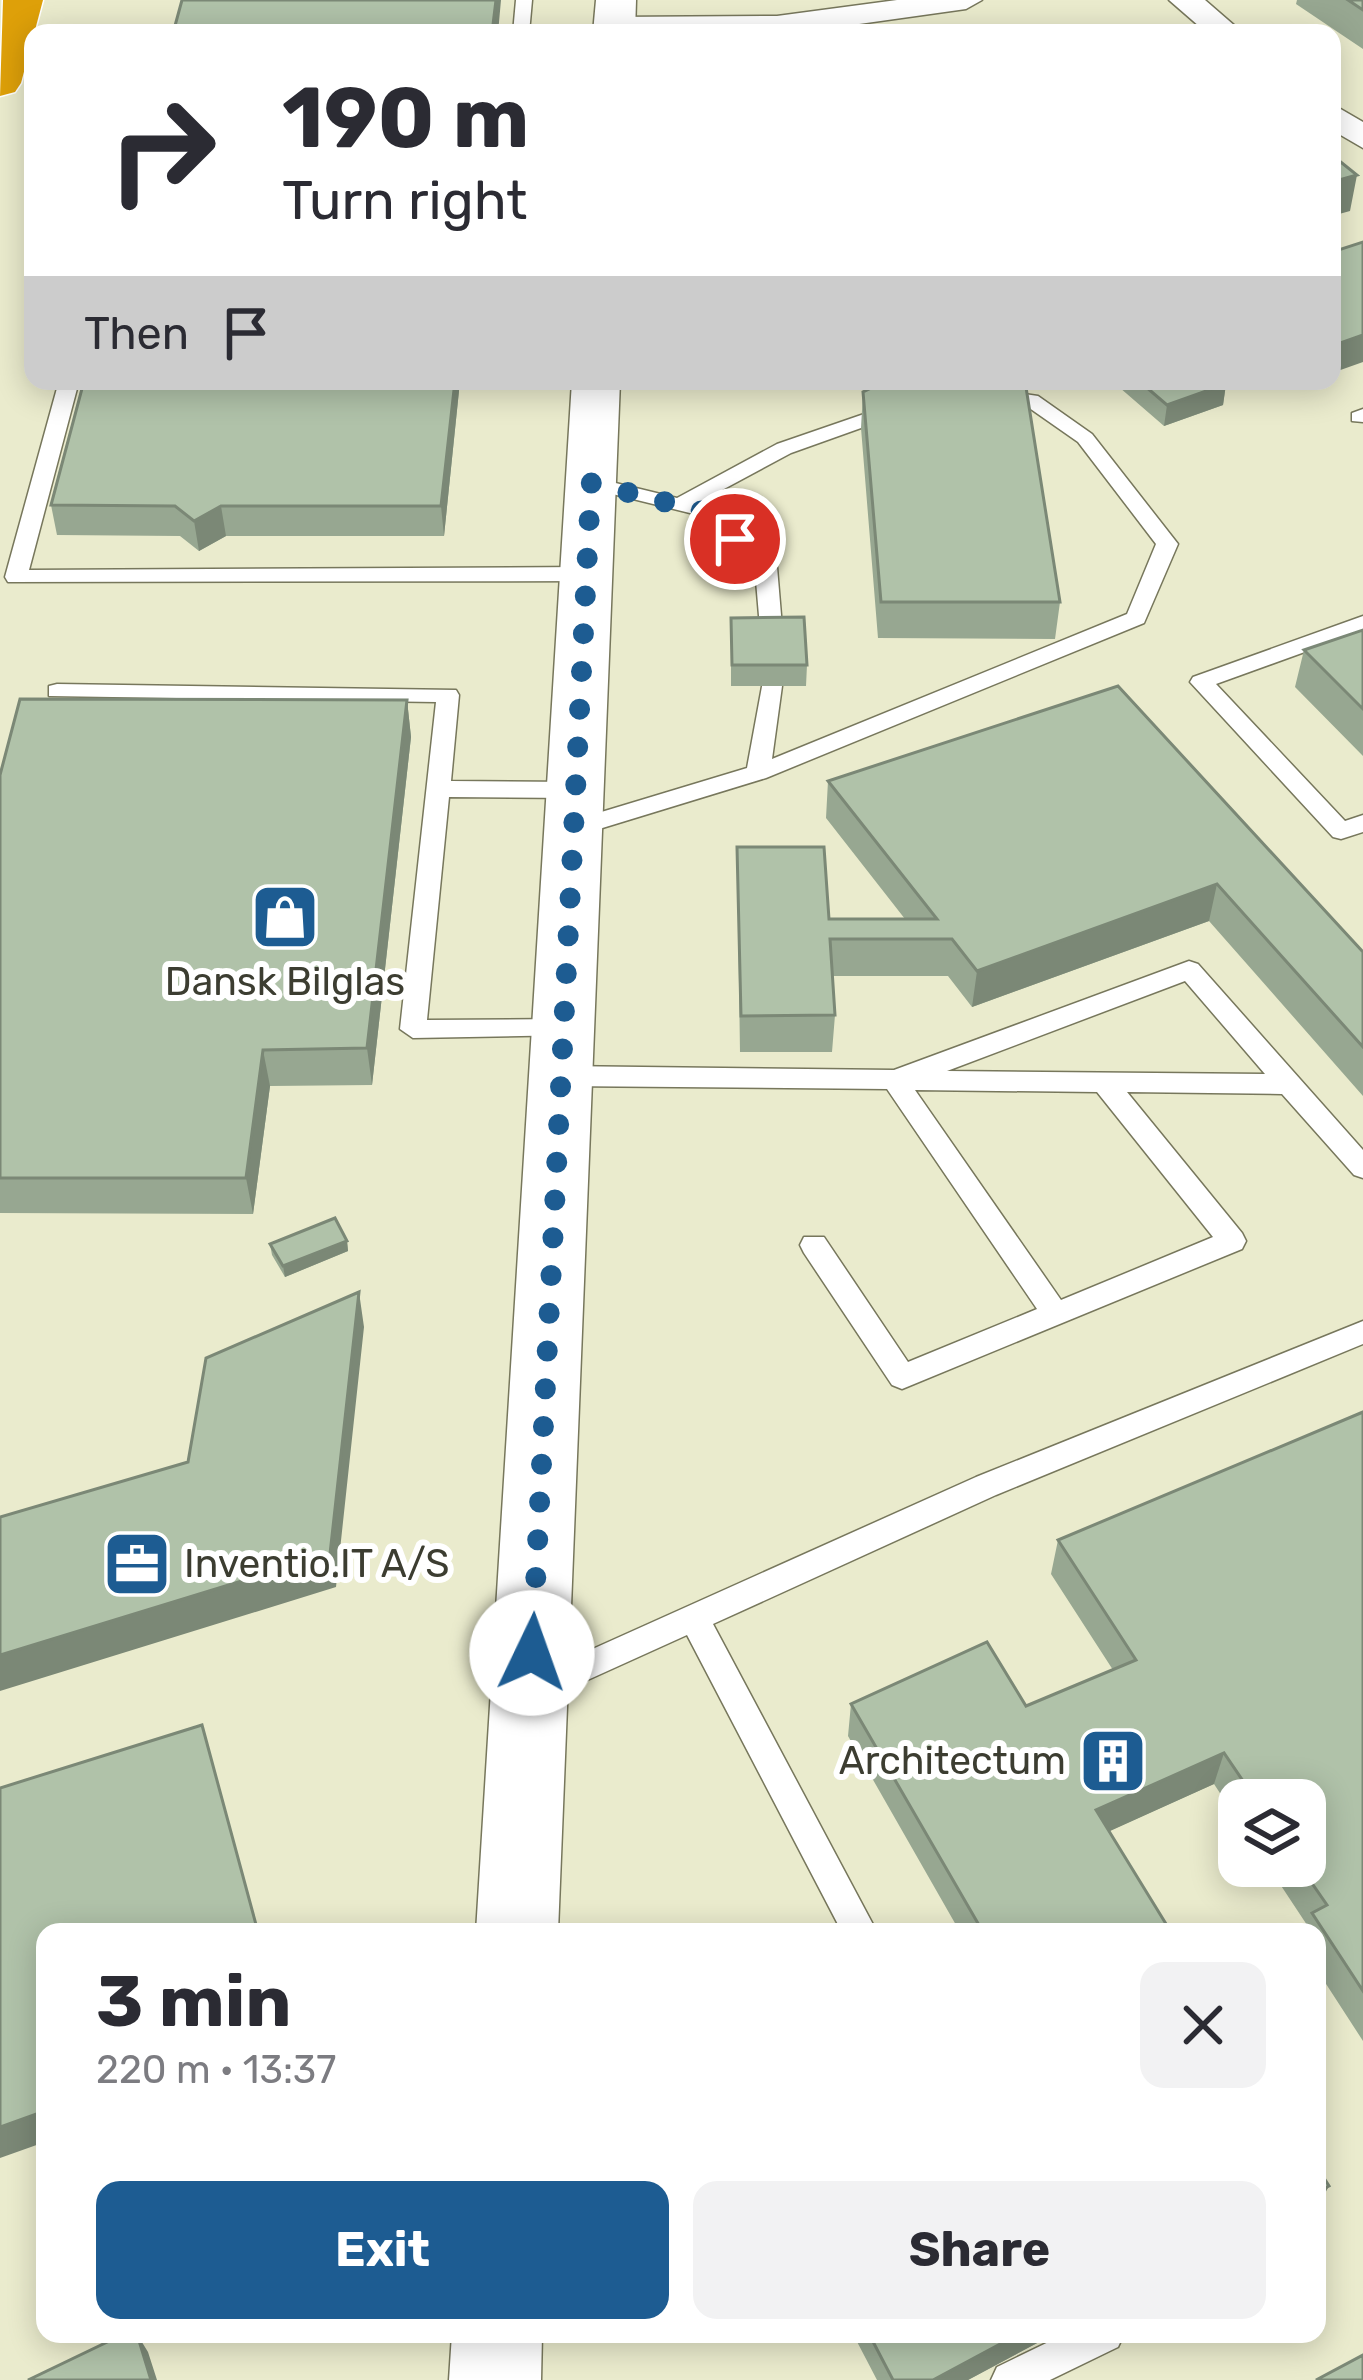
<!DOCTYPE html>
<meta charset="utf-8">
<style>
body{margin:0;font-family:Rubik,sans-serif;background:#f2f2f3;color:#2b2b33;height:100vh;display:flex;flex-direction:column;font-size:45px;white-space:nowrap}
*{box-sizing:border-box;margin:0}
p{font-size:39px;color:#7c7c81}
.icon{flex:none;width:66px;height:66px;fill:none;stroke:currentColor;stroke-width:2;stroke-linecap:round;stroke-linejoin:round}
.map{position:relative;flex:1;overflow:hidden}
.details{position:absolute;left:36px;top:1923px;width:1290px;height:420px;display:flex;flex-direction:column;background:#fff;border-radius:24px;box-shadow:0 6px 30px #0003}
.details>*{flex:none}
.guide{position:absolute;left:24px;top:24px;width:1317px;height:366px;border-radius:24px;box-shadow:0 6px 30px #0003;background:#fff;color:#2b2b33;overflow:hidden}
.buttons{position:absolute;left:1218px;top:1779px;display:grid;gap:24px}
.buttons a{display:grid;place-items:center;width:108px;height:108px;border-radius:24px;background:#fff;box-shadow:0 6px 30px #0003;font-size:60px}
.pin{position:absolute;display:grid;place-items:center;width:102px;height:102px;color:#fff;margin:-51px;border:6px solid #fff;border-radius:50%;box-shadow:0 3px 12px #0007}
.me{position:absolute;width:132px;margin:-66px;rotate:3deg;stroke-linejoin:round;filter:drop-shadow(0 0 9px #0008)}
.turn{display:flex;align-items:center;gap:42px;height:252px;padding:0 60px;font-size:54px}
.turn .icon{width:156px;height:156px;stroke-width:2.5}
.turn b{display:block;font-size:84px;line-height:102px}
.then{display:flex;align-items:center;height:114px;padding:0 60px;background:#0003;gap:24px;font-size:45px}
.round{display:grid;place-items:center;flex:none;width:126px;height:126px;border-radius:24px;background:#f2f2f3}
.overview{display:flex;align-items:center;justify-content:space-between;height:204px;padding:0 60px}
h1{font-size:72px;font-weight:700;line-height:90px}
.primary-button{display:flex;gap:24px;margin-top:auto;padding:24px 60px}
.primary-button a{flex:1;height:138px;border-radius:24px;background:#1d5c92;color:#fff;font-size:48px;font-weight:700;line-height:138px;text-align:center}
.primary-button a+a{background:#f2f2f3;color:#2b2b33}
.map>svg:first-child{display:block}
</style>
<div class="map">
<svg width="1363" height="2380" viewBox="0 0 1363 2380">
<rect width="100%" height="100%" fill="#eaebcd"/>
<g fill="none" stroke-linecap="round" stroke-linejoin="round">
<defs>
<path id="lane" d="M516 0H532L529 33H513Z
M59 381H79L29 570 586 567 597 574 586 581 8 582 5 577Z
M992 389 1038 396 1092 434 1178 544 1144 623 766 778 573 837 565 835 561 829 565 823 747 768 763 681H779L782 686 772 759 1127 614 1156 544 1078 442 1025 405 985 399 982 395Z
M896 403 906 409 903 413 791 453 698 503 712 507 777 567 783 639 772 646 761 639 755 569 698 515 584 487 581 483 591 477 677 498 777 444Z
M1363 409V422L1352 421V413Z
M1363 616V631L1216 684 1345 821 1363 815V832L1341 839 1333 837 1190 682 1193 677Z
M57 684 456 690 459 695 451 781 575 782 587 790 575 798 449 797 427 1020 564 1019 577 1028 573 1035 413 1038 400 1029 436 702 49 696V686Z
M1189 961 1198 964 1363 1150V1178L1354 1175 1282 1094 1127 1092 1242 1233 1246 1241 1242 1249 902 1389 892 1385 804 1253 800 1245 804 1237H824L908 1362 1037 1309 887 1089 561 1086 548 1076 561 1066 894 1070ZM1185 981 1265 1074 947 1071ZM915 1090 1097 1092 1213 1237 1061 1300Z
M1363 1321V1344L996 1495 713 1624 877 1932H842L687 1635 539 1702 528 1698 523 1688 528 1678 976 1477Z
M1065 2334H1124L1118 2347 1050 2380H991L997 2367Z"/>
<path id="street" d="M897 0H982L966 9 795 33H602L598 27 614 17 777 16Z
M1169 0H1205L1243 33H1207Z
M1332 104 1363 122V148L1332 130Z"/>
<path id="secondary" d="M596 0H636L635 33H593Z
M572 381H620L558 1932H476Z
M452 2334H542L541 2380H449Z"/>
<path id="highway" d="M3 0H43L21 83 15 92 0 96Z"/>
</defs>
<use href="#lane" stroke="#77775c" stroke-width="3"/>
<use href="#street" stroke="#77775c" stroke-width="3"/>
<use href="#secondary" stroke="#77775c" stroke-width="3"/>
<use href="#highway" stroke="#fff" stroke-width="3"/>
<use href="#lane" fill="#fff" fill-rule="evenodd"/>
<use href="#street" fill="#fff" fill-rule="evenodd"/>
<use href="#secondary" fill="#fff" fill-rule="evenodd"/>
<use href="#highway" fill="#dea009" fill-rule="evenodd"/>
</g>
<path fill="#97a791" d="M1297 0H1363V49L1296 4Z
M460 381 444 536H226L199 551 180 536 57 535 51 505Z
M1112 381H1222L1226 384 1223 405 1164 426Z
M863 392 1060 602 1055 639 878 638 861 428Z
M731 618 807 665 806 686H731Z
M1363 630V756L1295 687 1304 650Z
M1118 686 1363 952V1096L1209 921 972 1007 948 976H832L835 1015 832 1052H740L737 847 829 919H905L826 818 828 781Z
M407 700 411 737 372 1085 270 1086 253 1214 0 1213V775Z
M347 1241 348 1251 285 1277 272 1255 270 1244Z
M1363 1412V2041L1317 1970V1932H1304L1307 1925 1268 1866H1305V1800H1239V1822L1214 1784 1109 1831 1171 1932H960L848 1736 851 1704 1026 1706 1113 1670 1051 1574 1058 1540Z
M853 2334H1054L968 2380H877Z"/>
<path fill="#7b8876" d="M496 0H501L498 33H492Z
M1357 175 1350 211 1332 216V182Z
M1363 335V362L1332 373V346Z
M455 381H460L444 536 441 506Z
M1226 384 1223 405 1164 426 1167 405Z
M221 506 226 536 199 551 194 521Z
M407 700 411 737 372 1085 367 1048Z
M1217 884 1209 921 972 1007 977 971Z
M263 1050 270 1086 253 1214 246 1178Z
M347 1241 348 1251 285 1277 283 1266Z
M359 1292 364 1327 336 1587 0 1691V1655Z
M1224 1753 1214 1784 1088 1841 1096 1810Z
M45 2111V2142L0 2158V2127Z
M1329 2186 1317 2208V2192Z
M137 2334 148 2352 157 2380H151Z
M1019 2334H1054L968 2380H933Z"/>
<path fill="#b0c2a9" stroke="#7b8876" stroke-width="3" d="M182 0H496L492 33H173Z
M1348 0H1363V10Z
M1174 27 1181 33H1149Z
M1332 155 1357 175 1332 182Z
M1363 242V335L1332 346V252Z
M84 381H455L441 506H221L194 521 175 506 51 505Z
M886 381H1025L1060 602H881L863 392Z
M1139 381H1222L1226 384 1167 405Z
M804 617 807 665H732L731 618Z
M1363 630V709L1304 650Z
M1118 686 1363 952V1047L1217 884 977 971 952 939H830L835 1015 741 1016 737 847H824L829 919H937L828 781Z
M20 699 407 700 367 1048 263 1050 246 1178H0V775Z
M335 1218 347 1241 283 1266 270 1244Z
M359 1292 330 1554 0 1655V1517L188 1462 206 1358Z
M1363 1412V1991L1312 1913 1327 1905 1300 1866H1305V1800H1256L1224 1753 1096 1810 1171 1932H983L851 1704 987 1642 1026 1706 1136 1660 1058 1540Z
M202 1725 258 1932H45V2111L0 2127V1788Z
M1317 2167 1329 2186 1317 2192Z
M124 2334H137L151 2380H28Z
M869 2334H1019L933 2380H893Z
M1363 2355V2380H1316Z"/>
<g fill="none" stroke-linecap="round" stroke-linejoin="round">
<path stroke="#1d5c92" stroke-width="21" stroke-dasharray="0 37.8" d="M532 1653 591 483 705 512 735 539"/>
</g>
<defs>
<symbol id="shop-square" viewBox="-11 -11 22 22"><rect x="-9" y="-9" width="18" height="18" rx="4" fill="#1d5c92" stroke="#fff"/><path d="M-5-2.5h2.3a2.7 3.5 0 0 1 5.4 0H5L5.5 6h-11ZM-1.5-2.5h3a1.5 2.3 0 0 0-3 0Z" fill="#fff"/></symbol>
<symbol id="office-square" viewBox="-11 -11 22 22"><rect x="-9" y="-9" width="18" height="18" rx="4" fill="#1d5c92" stroke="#fff"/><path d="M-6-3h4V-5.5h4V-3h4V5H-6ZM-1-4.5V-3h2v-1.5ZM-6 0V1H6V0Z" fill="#fff"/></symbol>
<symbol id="building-square" viewBox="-11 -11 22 22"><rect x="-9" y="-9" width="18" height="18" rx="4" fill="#1d5c92" stroke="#fff"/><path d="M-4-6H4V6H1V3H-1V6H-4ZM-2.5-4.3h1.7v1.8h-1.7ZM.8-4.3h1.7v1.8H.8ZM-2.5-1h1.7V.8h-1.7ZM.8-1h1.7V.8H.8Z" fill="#fff"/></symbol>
</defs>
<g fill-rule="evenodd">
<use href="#shop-square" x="247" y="879" width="76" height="76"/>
<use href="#office-square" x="99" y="1526" width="76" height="76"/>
<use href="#building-square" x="1075" y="1723" width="76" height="76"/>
</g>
<g text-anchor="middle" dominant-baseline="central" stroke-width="12" stroke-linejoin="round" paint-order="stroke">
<g font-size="39" fill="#3c3d31" stroke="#fff">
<text x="285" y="982">Dansk Bilglas</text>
<text x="184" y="1564" text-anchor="start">Inventio.IT A/S</text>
<text x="1066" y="1761" text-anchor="end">Architectum</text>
</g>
</g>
</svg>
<div class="buttons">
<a><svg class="icon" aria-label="layers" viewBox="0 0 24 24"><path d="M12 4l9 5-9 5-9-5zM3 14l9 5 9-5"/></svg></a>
</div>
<div class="pin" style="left:735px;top:539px;background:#d93025"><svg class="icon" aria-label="arrive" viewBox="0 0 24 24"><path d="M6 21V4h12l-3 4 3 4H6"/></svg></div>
<svg class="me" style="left:532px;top:1653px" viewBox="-20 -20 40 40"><circle r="19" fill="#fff"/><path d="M0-13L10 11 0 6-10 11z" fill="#1d5c92"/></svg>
<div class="guide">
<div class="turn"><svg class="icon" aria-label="right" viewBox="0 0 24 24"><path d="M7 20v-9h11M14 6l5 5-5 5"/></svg><div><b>190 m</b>Turn right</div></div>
<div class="then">Then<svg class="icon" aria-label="arrive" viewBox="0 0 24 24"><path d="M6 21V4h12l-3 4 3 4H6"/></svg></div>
</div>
<section class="details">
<div class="overview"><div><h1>3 min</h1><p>220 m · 13:37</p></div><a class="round"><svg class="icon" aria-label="close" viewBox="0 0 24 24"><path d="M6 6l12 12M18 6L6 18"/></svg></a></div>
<div class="primary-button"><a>Exit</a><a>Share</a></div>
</section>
</div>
